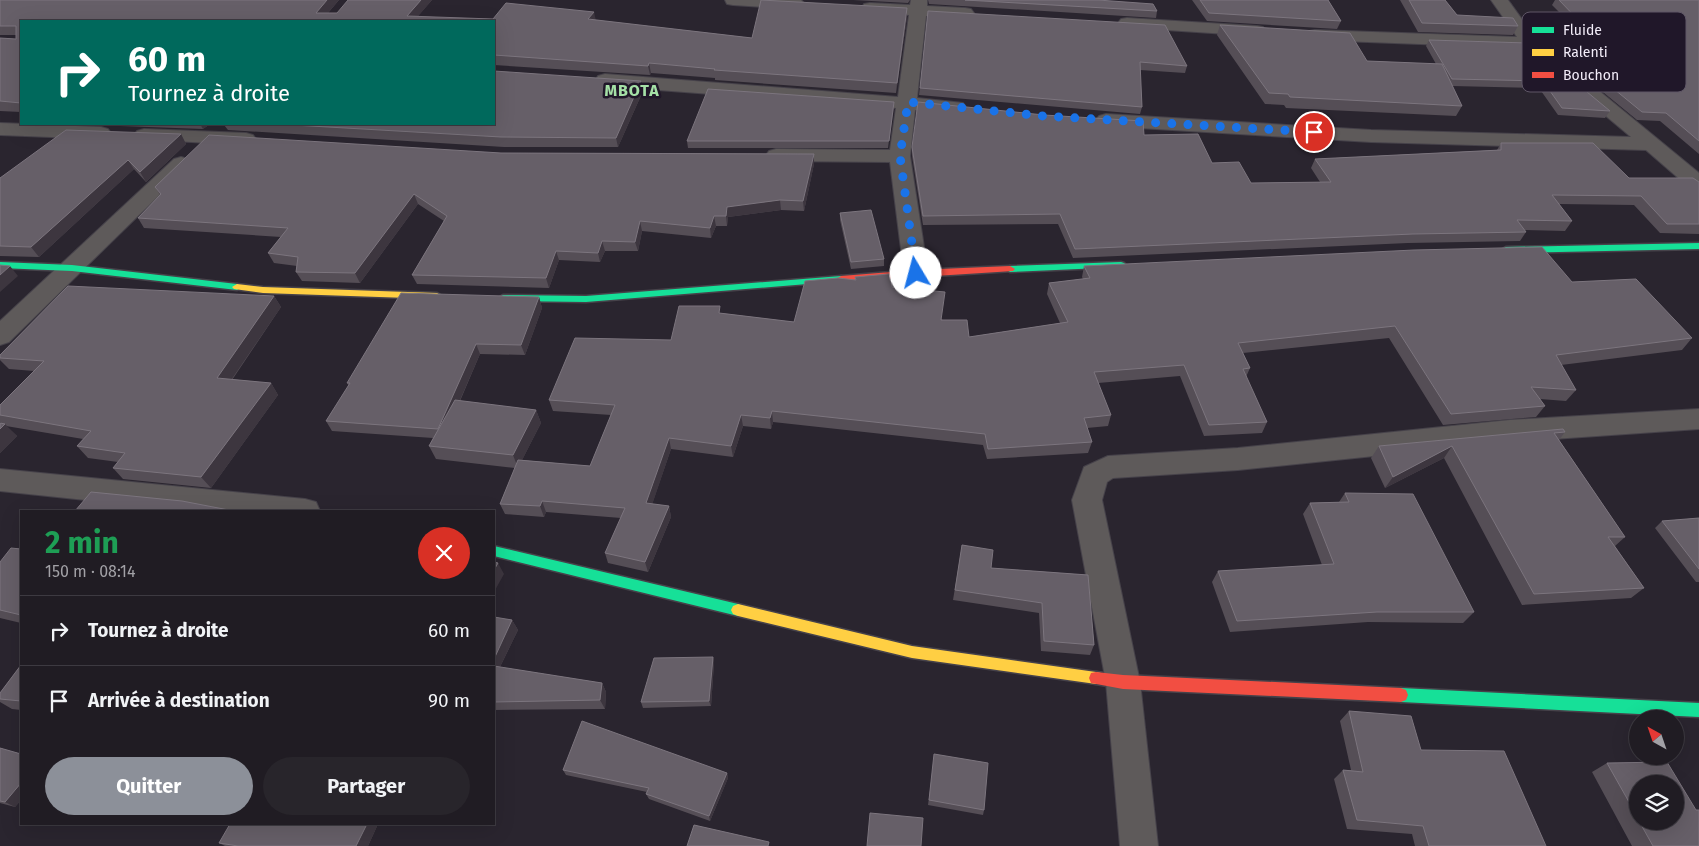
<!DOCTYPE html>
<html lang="fr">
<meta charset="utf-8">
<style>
body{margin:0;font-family:"Fira Sans",sans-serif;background:#28252b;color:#f1f3f6;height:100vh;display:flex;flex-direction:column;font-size:19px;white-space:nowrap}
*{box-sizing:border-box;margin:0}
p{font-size:16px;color:#a2a1a6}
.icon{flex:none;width:28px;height:28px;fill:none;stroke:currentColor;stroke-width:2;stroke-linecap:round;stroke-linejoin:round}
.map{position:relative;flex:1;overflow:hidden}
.side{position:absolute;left:20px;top:510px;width:475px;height:315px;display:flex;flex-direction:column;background:#201c23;border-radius:0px;box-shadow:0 5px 20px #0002,0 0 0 1px #3d3a41}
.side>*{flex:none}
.top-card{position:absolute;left:20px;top:20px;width:475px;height:105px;border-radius:0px;box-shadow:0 5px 20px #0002,0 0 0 1px #3d3a41;background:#00695c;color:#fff;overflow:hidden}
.needle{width:32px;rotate:320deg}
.fabs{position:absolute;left:1629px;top:710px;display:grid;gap:10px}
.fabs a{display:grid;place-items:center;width:55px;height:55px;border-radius:50%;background:#201c23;box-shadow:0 5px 20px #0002,0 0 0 1px #3d3a41;font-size:25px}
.pin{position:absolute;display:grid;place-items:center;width:42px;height:42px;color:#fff;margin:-21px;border:2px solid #fff;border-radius:50%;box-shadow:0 1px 5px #0007}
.me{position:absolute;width:55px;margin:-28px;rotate:352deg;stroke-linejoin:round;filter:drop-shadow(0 0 4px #0008)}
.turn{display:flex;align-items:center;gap:18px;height:105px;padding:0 25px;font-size:22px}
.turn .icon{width:65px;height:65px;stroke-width:2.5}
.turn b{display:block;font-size:35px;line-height:42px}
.round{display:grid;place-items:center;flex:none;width:52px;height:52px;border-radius:26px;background:#28252b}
.head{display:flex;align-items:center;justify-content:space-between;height:85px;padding:0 25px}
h1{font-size:30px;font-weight:700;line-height:38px;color:#1e9e55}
.primary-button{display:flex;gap:10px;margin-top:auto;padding:10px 25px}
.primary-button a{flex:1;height:58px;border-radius:30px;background:#8c9099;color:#fff;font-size:20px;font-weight:700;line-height:58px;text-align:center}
.primary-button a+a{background:#28252b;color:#f1f3f6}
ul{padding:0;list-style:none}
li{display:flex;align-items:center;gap:15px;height:70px;padding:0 25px;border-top:1px solid #3d3a41}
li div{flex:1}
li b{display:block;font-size:19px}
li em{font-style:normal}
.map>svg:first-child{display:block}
</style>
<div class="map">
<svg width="1699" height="846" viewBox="0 0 1699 846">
<rect width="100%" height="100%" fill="#2a252f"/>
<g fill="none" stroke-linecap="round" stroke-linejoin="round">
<defs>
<path id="street" d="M725 0H801L805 4 803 8 797 9 733 5 727 4Z
M911 0H927V6L965 8 971 9 974 13 971 17 965 18 926 16 917 98 963 103 966 107 963 111 956 113 915 110 910 156 928 273 924 278 916 281 908 278 904 273 890 162 776 161 769 159 766 155 769 151 776 149 890 150 896 108 605 86 598 84 596 80 598 76 605 74 898 97 909 15 870 13 864 12 862 8 864 4 870 3 910 5Z
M1491 0H1508L1536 39 1699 173V190L1691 189 1646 150 1371 142 1106 126 1099 124 1096 120 1099 116 1106 114 1371 130 1631 137 1525 48 1315 40 1309 39 1306 35 1309 31 1315 30 1517 37Z
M1127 18 1257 26 1263 27 1266 31 1263 35 1257 36 1121 27 1118 23 1121 19Z
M0 123 101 127 108 129 111 133 108 137 101 139 0 135Z
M144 129 246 133 253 135 256 139 253 143 246 145 137 139 134 135 137 131Z
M181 157 188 159 191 163 188 167 9 342 0 345V321L174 159Z
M1699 409V429L1510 442 1238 470 1113 478 1107 482 1102 500 1140 682 1158 846H1120L1106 682 1072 500 1084 467 1108 456 1238 448 1510 420Z
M0 469 305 499 316 502 320 511H190L0 491Z"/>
<path id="fast" d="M1699 243V249L1506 253 1501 250 1506 247Z
M0 262 72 265 237 284 242 287 237 290 72 271 0 268Z
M1121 262 1124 263 1126 265 1124 267 1010 272 1005 269 1010 266Z
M841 276 844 277 846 279 844 281 586 302 503 301 498 298 503 295 586 296Z
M494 546 738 604 743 606 745 610 743 614 738 616 494 556Z
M1401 688 1699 703V717L1401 702 1396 700 1394 695 1396 690Z"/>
<path id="slow" d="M237 284 263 287 437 293 442 296 437 299 263 293 234 289 232 287Z
M738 604 912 646 1096 672 1101 673 1103 678 1101 683 1096 684 912 658 738 616 733 614 731 610 733 606Z"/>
<path id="jam" d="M1010 266 1015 269 1013 271 841 282 836 279 841 276 916 270Z
M1096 672 1123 675 1401 688 1406 690 1408 695 1406 700 1401 702 1123 689 1091 683 1089 678 1091 673Z"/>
</defs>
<use href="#street" stroke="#46424a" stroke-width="2"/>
<use href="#fast" stroke="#46424a" stroke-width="3"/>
<use href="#slow" stroke="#46424a" stroke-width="3"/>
<use href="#jam" stroke="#46424a" stroke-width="3"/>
<use href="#street" fill="#5e5a5a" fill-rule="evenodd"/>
<use href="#fast" fill="#16e098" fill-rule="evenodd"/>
<use href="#slow" fill="#ffcf43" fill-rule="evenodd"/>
<use href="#jam" fill="#f24e42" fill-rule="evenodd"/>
</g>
<path fill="#554e56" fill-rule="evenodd" d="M0 0H339L328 13H337L432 0 417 17 493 19 595 20 752 38 907 17 896 93 715 80V78L651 73 650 75 494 65V21H21V112L0 111V38L16 39V35H0Z
M853 0H910L908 3Z
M928 0H1098L1157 11 1156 18 929 4Z
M1192 0H1328L1341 21 1337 29 1207 21Z
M1400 0H1445L1457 15 1518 26 1513 35 1418 32Z
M1555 0H1699V154L1660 121 1637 120 1537 38 1531 29 1535 22 1571 24 1552 5Z
M928 11 1187 66 1185 73 1140 70 1142 107 1140 114 919 95Z
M1220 25 1367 61 1436 64 1426 46 1429 40 1528 43 1610 111 1605 118 1558 115 1539 88 1452 86 1462 106 1456 116 1286 108 1284 105 1265 104 1217 35Z
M641 81 643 91 618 147H504L228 130 224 125 220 124H494Z
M894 102 888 148H688L687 141Z
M93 124H214H210L203 129 93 125Z
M181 134 186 144 146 182 134 169 39 257 0 256V178Z
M1144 135 1212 163 1251 183 1320 182 1311 168 1315 159 1497 150 1501 143 1629 178 1699 182V234L1660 233 1634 205 1559 204 1572 221 1565 231 1525 230 1526 232 1520 241 1408 243 1073 258 1058 224 923 225 912 156V147Z
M501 153 814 154V164L804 211 781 210 728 217 727 226H716L711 238 642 231 638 251H605L600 262 559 260 549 288 417 284 412 275 444 221 418 204 360 283 302 281 296 272 297 266 274 263 268 253 281 237 144 228 138 218 160 195 155 187Z
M840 213 884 259V266L851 269 840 220Z
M1084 266 1572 282 1692 338 1682 350 1561 365 1576 390 1566 401 1540 399 1545 406 1536 417 1443 425 1389 338 1243 353 1250 368 1246 377 1267 422 1262 433 1204 436 1180 376 1098 383 1111 415 1108 426 1087 428 1092 442 1088 453 987 459 983 445 773 422 771 429 743 426 733 457 671 449 652 504 669 506 671 517 648 572 608 563 605 553 621 518 546 512 544 517 505 514 500 504 515 468 436 459 429 446 433 438 332 431 326 421 349 386 347 383 539 297 542 308 525 355 480 354 460 401 536 410 541 423 522 460 590 466 611 415 553 411 549 400 671 340 721 313 794 322 855 280V277L892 287 969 337 1060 323 1047 294 1049 283 1083 279 1082 277Z
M274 296 281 307 232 380 271 383 278 395 211 488 123 479 113 468 118 462 88 458 77 446 83 439 6 426 17 436 0 453V423L2 424 0 422V405L34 371 9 369 0 360V355Z
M1565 432 1559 440 1625 537 1615 546 1644 588 1631 598 1522 605 1444 458 1385 488 1371 458 1379 446Z
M1345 493 1474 612 1463 623 1368 622 1230 632 1212 582 1218 571 1322 565 1303 514 1310 503 1339 502Z
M1699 518V582H1696L1655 528 1662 521Z
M962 545 991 568 1088 575 1094 645 1090 655 1041 651 1039 613 953 600Z
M21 549V623L0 618V562Z
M494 617 512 620 518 630 500 667 602 683 606 692 605 709 494 710Z
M713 657 714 663 711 706 643 708 641 702Z
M21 665V710L12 709 0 702V693Z
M1349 711 1421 750 1546 846H1415L1412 834 1347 829 1334 779 1343 770H1351L1340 721Z
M0 748 21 754V800L15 807 0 803Z
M934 759 984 810 983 815 928 805Z
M1607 763 1696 810 1699 846H1632L1592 772ZM1638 784 1675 821H1638Z
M563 770 727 773 728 778 710 821 649 799 646 794 647 792 566 775Z
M378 824 368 846H225L219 843Z"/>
<path fill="#3d363f" d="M327 0H339L321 21 316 13Z
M421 0H432L414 21 407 16Z
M907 8V17L896 93 897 83Z
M594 12 596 21 588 19Z
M649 63 651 73 650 75 648 66Z
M641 81 643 91 618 147 616 138Z
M894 102V109L888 148 889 141Z
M200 124H214H210L203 129Z
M181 134 186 144 146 182 140 172Z
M814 154V164L804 211 803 201Z
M128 160 134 169 39 257 31 247Z
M414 194 418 204 360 283 355 273Z
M780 200 781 210 728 217 727 226 726 216 727 207Z
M714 216 716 226 711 238 710 228Z
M640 221 642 231 638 251 635 242Z
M602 241 605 251 600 262 598 253Z
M556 251 559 260 549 288 546 278Z
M10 266 18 276 0 292V275Z
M274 296 281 307 225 389 217 378Z
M539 297 542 308 525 355 521 345Z
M476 344 480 354 443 439 438 429Z
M271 383 278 395 211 488 201 477Z
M536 410 541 423 518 468 513 455Z
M772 411 773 422 771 429 770 418Z
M741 415 743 426 733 457 731 446Z
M5 424 17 436 0 453V429Z
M669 438 671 449 649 514 646 503Z
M1452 446 1444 458 1385 488 1393 477Z
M542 501 546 512 544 517 540 506Z
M669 506 671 517 648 572 645 562Z
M498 563 504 574 494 592V570Z
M512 620 518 630 496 675 494 671V659Z
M713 657 714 663 711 706 709 701Z
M602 683 606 692 605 709 600 700Z
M727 773 728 778 710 821 709 816Z
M21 783V800L15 807 5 802Z
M367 824H378L368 846H356Z"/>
<path fill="#665f68" stroke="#7c757e" d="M0 0H327L316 13H337L348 0H421L407 16 493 19 506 3 594 12 588 19 752 38 761 0 907 8 897 83 714 70 715 69 649 63 648 66 494 55V21H21V103L0 101V38L16 39V26H0Z
M965 0H1098L1153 4 1157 11Z
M1200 0H1328L1341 21 1209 13Z
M1409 0H1445L1457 15 1513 18 1518 26 1422 23Z
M1559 0H1699V141L1666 113 1642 112 1542 30 1535 22 1583 25Z
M928 11 1165 25 1187 66 1140 62 1142 107 920 88Z
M1220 25 1350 33 1367 61 1442 64 1462 106 1290 97 1288 94 1269 93Z
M1429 40 1528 43 1610 111 1562 108 1543 81 1452 79Z
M494 71 641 81 616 138 501 137 276 124H494Z
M708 89 894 102 889 141H687Z
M918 102 1044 115 1143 121 1144 135 1198 134 1212 163 1239 162 1251 183 1331 182 1315 159 1501 150V143H1593L1629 178H1693L1699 182V224H1667L1641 196 1552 195 1572 221 1517 220 1526 232 1413 234 1075 249 1060 214 923 216 912 147Z
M66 130 181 134 140 172 128 160 31 247 0 246V178Z
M209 135 501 153 814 154 803 201 780 200 727 207 726 216H714L710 228 640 221 635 242 602 241 598 253 556 251 546 278 412 275 447 216 414 194 355 273 296 272 298 257 268 253 288 228 138 218 161 194 155 187Z
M871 210 884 259 851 262 840 213Z
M1542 247 1572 282 1636 279 1692 338 1556 355 1576 390 1531 387 1545 406 1451 414 1395 326 1238 343 1250 368 1243 369 1267 422 1209 425 1184 365 1094 372 1111 415 1084 418 1092 442 988 449 985 434 772 411 770 418 741 415 731 446 669 438 646 503 669 506 645 562 605 553 625 508 542 501 540 506 500 504 518 460 590 466 615 405 549 400 575 338 671 340 679 306H720L719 313 794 322 805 281 838 278 856 280 855 277 889 274 892 287 945 292 941 320H967L969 337 1068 322 1049 283 1090 278 1084 266 1414 250Z
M0 265 10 266 0 275Z
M68 286 274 296 217 378 271 383 201 477 113 468 125 453 77 446 91 431 0 415V405L44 361 0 358V355Z
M401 293 539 297 521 345 476 344 438 429 326 421 350 383H347Z
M455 400 536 410 513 455 429 446Z
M0 423 5 424 0 429Z
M1563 429 1565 432 1554 433 1625 537H1608L1644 588 1534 594 1452 446 1393 477 1379 446Z
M91 492 182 501 234 511H75Z
M1345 493 1413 494 1474 612H1377L1237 621 1218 571 1334 564 1310 503 1349 502Z
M1699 518V569L1662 521Z
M962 545 993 550 991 568 1088 575 1094 645 1044 641 1042 603 955 590Z
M11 548 21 549V615L0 610V562Z
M494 562 498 563 494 570Z
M494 617 512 620 494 659Z
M713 657 709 701 641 702 654 658Z
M21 665V701L0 699V693Z
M494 666 602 683 600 700 494 702Z
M1349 711 1411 716 1421 750 1504 751 1546 846H1429L1423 826 1357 820 1343 770 1363 772Z
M582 721 727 773 709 816 646 794 649 788 563 770Z
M0 748 21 754V783L5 802 0 801Z
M934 754 988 763 984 810 929 800Z
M1667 762 1696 810H1699V846H1653L1639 821H1675V784H1638V818L1607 763Z
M870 813 923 818 921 846H867Z
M230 824H367L356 846H238L219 843Z
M694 825 769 842 768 846H687Z"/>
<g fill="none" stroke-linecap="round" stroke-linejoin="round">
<path stroke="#1a73e8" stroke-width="9" stroke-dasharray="0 16.2" d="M916 273 900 156 908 102 1043 116 1314 132"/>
</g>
<g text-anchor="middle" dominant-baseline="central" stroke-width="5" stroke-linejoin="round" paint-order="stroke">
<g font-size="16" font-weight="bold" letter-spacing="1" fill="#a5e1a7" stroke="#201729">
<text x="632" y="90">MBOTA</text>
</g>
</g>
<rect x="1522" y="12" width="164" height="80" rx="8" fill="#201729" stroke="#5f5767" stroke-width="1"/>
<rect x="1532" y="27" width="22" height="6" fill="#16e098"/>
<rect x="1532" y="49" width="22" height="7" fill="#ffcf43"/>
<rect x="1532" y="72" width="22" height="6" fill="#f24e42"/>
<g font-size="14" fill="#f3edf9">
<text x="1563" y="35">Fluide</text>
<text x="1563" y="57">Ralenti</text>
<text x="1563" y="80">Bouchon</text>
</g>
</svg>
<div class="fabs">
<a><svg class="needle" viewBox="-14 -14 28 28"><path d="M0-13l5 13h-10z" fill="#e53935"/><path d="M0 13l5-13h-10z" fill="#a2a1a6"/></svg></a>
<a><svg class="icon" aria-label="layers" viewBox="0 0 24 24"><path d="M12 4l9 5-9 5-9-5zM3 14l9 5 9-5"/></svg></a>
</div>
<div class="pin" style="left:1314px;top:132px;background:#d93025"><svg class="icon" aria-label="arrive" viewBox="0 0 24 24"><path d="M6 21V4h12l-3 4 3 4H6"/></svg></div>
<svg class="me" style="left:916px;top:273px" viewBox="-20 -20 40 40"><circle r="19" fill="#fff"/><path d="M0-13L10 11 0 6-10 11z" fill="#1a73e8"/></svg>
<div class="top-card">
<div class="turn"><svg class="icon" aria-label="right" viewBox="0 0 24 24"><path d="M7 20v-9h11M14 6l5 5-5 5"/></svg><div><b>60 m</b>Tournez à droite</div></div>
</div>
<section class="side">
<div class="head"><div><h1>2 min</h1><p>150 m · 08:14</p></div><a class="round" style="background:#d93025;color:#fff"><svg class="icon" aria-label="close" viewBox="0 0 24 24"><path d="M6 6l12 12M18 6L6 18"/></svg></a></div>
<ul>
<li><svg class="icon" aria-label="right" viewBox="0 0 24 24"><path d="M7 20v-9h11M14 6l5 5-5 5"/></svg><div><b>Tournez à droite</b></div><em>60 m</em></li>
<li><svg class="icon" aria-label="arrive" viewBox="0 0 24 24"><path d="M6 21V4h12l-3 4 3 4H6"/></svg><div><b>Arrivée à destination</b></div><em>90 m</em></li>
</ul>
<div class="primary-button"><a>Quitter</a><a>Partager</a></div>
</section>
</div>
